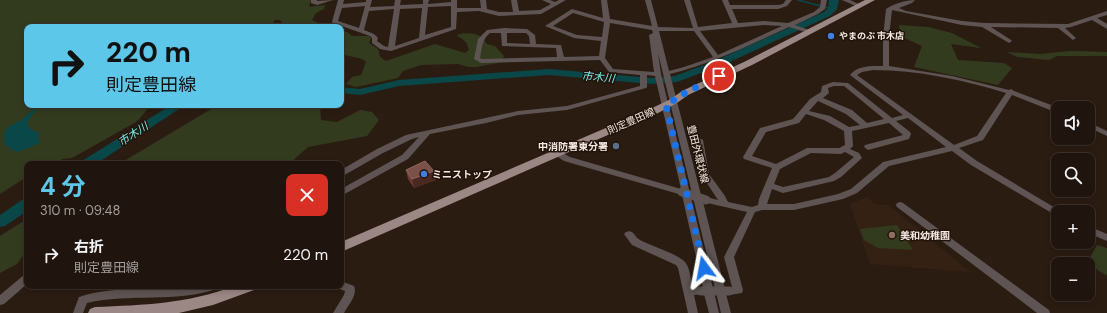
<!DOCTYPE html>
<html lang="ja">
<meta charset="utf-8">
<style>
body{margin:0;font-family:"DM Sans","Noto Sans JP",sans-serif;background:#281e17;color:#f1f3f6;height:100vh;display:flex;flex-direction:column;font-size:15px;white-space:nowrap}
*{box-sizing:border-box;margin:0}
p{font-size:13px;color:#a29f9e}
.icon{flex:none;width:22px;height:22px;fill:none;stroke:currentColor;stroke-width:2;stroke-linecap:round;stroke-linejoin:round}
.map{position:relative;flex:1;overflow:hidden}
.drawer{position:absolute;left:24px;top:161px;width:320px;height:128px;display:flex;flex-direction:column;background:#20150e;border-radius:8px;box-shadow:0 2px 6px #0003,0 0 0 1px #3d342e}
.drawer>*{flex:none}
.banner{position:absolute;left:24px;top:24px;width:320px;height:84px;border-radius:8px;box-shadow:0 2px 6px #0003,0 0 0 1px #3d342e;background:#5cc7e8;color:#111;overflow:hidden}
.controls{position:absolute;left:1051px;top:101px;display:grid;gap:8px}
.controls a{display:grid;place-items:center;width:44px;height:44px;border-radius:8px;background:#20150e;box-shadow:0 2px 6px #0003,0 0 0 1px #3d342e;font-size:20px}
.pin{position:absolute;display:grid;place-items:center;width:34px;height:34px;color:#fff;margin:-17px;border:2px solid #fff;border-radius:50%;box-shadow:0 1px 4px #0007}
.me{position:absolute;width:44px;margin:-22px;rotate:347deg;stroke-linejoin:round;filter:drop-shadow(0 0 3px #0008)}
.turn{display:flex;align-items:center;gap:14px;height:84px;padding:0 16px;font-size:18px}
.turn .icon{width:52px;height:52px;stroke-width:2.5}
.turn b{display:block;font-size:28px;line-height:34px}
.round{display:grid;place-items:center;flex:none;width:42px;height:42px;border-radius:8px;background:#281e17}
.overview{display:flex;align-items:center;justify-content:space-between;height:68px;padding:0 16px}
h1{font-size:24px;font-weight:700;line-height:30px;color:#5cc7e8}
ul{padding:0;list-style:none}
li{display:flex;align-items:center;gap:12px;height:52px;padding:0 16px}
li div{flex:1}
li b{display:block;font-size:15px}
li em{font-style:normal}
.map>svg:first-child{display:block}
</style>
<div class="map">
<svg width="1107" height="313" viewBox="0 0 1107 313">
<rect width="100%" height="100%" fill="#2b1c12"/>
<path fill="#352113" d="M867 197 874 204 888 205 970 272 870 264 850 204Z"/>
<path fill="#333b1f" d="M0 0H311L309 7 325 5 324 9 316 13 312 20 326 27H281L283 24 280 20H274L273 27H27V105H151C145 111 142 117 136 122L72 158 63 159 52 164H27V174L25 178 0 194Z
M899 25 928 27 952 33 981 48 951 44 958 60 1004 63 1012 68 998 85 914 67 922 46 900 36Z
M344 32H347L352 36H369L371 38 369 43 378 49 380 57 386 61 435 44 465 53 469 50C467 42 464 39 457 36V35C464 32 476 33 482 37 484 38 485 42 487 44L495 46 504 56 502 60 498 63 476 67H468L458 64 421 65 403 71 398 78 356 87 346 84 352 77 361 75 366 62 362 59 341 54V33Z
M1071 51 1107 52V56H1057L1049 60 1017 57 1007 52 1040 54Z
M218 105H320L321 120 337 122 360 110 372 112 379 120 367 136 308 147 289 164H178L176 163 119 164Z
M27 219V250L17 264 0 273V236Z
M897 225 913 250 878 248 864 240 860 229Z
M1097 245 1107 248V276L1087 263Z"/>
<path fill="#094748" d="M33 110H36L27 123 30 129 39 133 38 138 40 143 18 152C6 149 0 140 7 128 10 125 15 124 18 122 24 119 28 113 33 110Z"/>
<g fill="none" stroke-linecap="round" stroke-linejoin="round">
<path stroke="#094748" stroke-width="1.5" d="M798 0 832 9"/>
<path fill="#094748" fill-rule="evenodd" d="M829 0H839L837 9 830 16 725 64 677 82 651 84 549 75 399 86 360 95 341 93V87L360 89 399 80 549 69 651 78 675 76 717 60 824 12 828 8Z
M171 105H185L96 164H80L82 161Z
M27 199V211L5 226 0 227V215L22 200Z"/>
<path fill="#5d5453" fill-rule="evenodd" d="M311 0H317V1L333 0 317 5 311 3Z
M338 0H344L343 4 366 2V0H372L370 7 394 6 395 0H401L400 5 423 4V0H429L428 4 451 2V0H457V8H481L480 0H486L487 9 499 12H513L511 0H517L519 11 540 10 551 4 542 0H550L555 2 559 0H566L541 14 499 16 479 11 457 12 456 29 391 51 380 49 372 43V38L370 36 333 23 332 22ZM365 6 359 28 338 21 342 8ZM451 6V27L425 35 428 7ZM422 8 419 38 395 46 400 9ZM394 9 388 47 384 46 377 41 378 38 374 34 364 30 369 11Z
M601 0H607L610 19 652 26 645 0H651L658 27 693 28 684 0H690L698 27 732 23 722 0H728L730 5H778L783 4 786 0H792L787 6 778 9H732L738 23 764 21 788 23 814 12 820 7 821 0H827L825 9 818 14 795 25 812 31V33H808L789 27C750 45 712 64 670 74L702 199 706 197 718 200 701 174 695 140 699 138 703 140 709 174 725 196 728 202 752 207 758 205 759 199 772 168 744 159 743 157 760 128 793 119 810 99 821 92 822 86 833 82 848 83 892 118 903 115 850 75C858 65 871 66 883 66V37L886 9C893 4 906 0 915 0L912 3 899 8 906 11 962 21 984 23 1068 24 1107 11V15L1097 18 1107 24V29L1092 20 1071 27 1065 28 1076 38 1073 40 1058 28 991 27 1011 40 1012 41 1009 43 982 27 962 25 892 10 889 37V66L952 76 1009 90 1011 89 1014 91 1059 108H1058V112H1055L1012 95 983 140 959 148 977 161 1062 212H1058V216L1055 215 971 165 952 151 889 166 857 193 843 199 794 210H762L755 212 734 257 743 290 742 293 729 295 726 294 731 313H721L658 53 661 74 719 313H709L704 294 694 295 698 313H688L678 268 676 265 632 245 624 234 626 232C634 229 634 237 640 240 651 246 678 254 685 262 690 268 691 279 692 286L703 288 682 195 564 161 552 153 553 151H559L570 157 681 189 655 76 647 75V87L646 88 567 110 518 115 486 123 430 134 408 159 341 196V189L402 155 419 137 412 139 383 153 341 177V170L377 149 406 135 518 111 567 106 640 86V75L609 72 600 60 481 63 474 59 478 39 487 30 504 28 527 29 535 35 536 44 561 45 564 57 599 56 601 41 574 38 545 26 572 9 603 18ZM573 13 604 22 602 37 577 35 553 26ZM610 23 652 30 653 33 649 35 654 72 613 69 605 58ZM764 25 782 26 718 55 700 31ZM659 31H694L713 57 684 67 669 71ZM490 33H501L502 46 556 48 557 57 482 59 480 58C482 48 482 39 490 33ZM507 33H526L529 36 530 44 507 43ZM873 70C917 70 964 80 1006 93L977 136 954 145 857 75 862 72ZM834 86H844L884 119 867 123 852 110 823 98 829 93 828 88ZM818 101 846 114 860 125 849 127 830 116 809 111ZM806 114 824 120 844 131 845 145 839 148H807L776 164 752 156 766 132 799 123ZM908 118 946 147 883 162 851 189 838 194 794 204H767L772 189 783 193 834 181 841 177 862 158 859 153 850 149 853 146 852 131 889 123 903 135 865 145 864 147 868 150 909 139 911 134 910 132 896 121ZM845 152 854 157 835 173 829 177 783 187 774 184 780 169 811 153 841 154ZM703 202 747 212 724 257 732 287 725 289Z
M842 0H850L863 6 858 7Z
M1088 122 1107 131V136L1088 127Z
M900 202 903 203 1049 310 1050 313H1037L897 207 896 205 897 203Z
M1088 226 1107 234V241L1088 233Z
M27 274V284L4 304 0 305V295L24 275Z
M341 281 354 286C358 295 348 305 344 313H333L344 295 345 291 337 288V286H341Z
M198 286H218L217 289C174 303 130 293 87 303L83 313H73L79 297C117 284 159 293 198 286Z"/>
<path fill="#9b8785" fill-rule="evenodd" d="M865 0H875L752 65 688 95 677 103 658 113 341 252V242L650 109 671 99 682 91 746 61Z
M234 286H256L254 290 213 305 179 313H88L90 309 95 307C144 305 187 304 234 286Z"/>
<path stroke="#5d5453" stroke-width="9" d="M682 192 706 200
M701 291H729"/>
</g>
<path fill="#6b3d36" d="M406 170 436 180 414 188 408 179Z"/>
<path fill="#4b2820" d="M434 171 436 180 414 188 412 179Z"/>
<path fill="#7a5049" stroke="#8d6861" d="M425 161 434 171 412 179 406 170Z"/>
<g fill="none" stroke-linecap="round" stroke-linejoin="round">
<path stroke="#1a73e8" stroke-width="7" stroke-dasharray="0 12.6" d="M704 268 666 105 685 93 719 76"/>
</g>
<g fill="#3f7fe0" stroke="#211309" stroke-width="1.5">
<circle cx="831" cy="36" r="4"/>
<circle cx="424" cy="174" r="4"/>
</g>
<circle fill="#5c6f8a" stroke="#211309" stroke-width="1.5" cx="616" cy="146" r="4"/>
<circle fill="#8d6e63" stroke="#211309" stroke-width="1.5" cx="892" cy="235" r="4"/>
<g text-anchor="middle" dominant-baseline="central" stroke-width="3" stroke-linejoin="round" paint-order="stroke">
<g font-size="9" font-weight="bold" fill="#f4eae3" stroke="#211309" text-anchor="start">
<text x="839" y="36">やまのぶ 市木店</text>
</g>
<g font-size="10" fill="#f4eae3" stroke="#211309">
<text transform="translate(631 121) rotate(-24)">則定豊田線</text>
<text transform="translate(698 154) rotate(76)">豊田外環状線</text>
</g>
<g font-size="10" font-weight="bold" fill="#f4eae3" stroke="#211309" text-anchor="start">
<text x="608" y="146" text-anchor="end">中消防署東分署</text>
<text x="432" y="174">ミニストップ</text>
<text x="900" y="235">美和幼稚園</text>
</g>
<g font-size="11" font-style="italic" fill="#7bebec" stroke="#211309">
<text transform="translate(598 77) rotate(5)">市木川</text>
<text transform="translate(133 134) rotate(-33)">市木川</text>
</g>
</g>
</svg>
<div class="controls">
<a><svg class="icon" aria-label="sound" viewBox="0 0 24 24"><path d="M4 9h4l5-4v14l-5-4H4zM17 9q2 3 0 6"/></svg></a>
<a><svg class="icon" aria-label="search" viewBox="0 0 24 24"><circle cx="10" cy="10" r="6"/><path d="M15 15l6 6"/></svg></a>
<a>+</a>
<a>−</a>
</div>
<div class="pin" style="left:719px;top:76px;background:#d93025"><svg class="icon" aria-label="arrive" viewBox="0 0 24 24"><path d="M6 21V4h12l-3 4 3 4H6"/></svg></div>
<svg class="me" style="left:704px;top:268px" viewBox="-20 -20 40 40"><path d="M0-17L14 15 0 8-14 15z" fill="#1a73e8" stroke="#fff" stroke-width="4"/></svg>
<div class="banner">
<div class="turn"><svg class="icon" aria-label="right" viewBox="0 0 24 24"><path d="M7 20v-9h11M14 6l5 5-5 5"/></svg><div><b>220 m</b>則定豊田線</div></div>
</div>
<section class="drawer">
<div class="overview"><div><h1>4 分</h1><p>310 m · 09:48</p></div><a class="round" style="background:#d93025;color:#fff"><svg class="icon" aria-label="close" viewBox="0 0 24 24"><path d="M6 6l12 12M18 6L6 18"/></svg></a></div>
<ul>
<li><svg class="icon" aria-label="right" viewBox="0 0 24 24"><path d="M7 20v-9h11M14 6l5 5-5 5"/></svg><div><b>右折</b><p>則定豊田線</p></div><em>220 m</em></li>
</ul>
</section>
</div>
